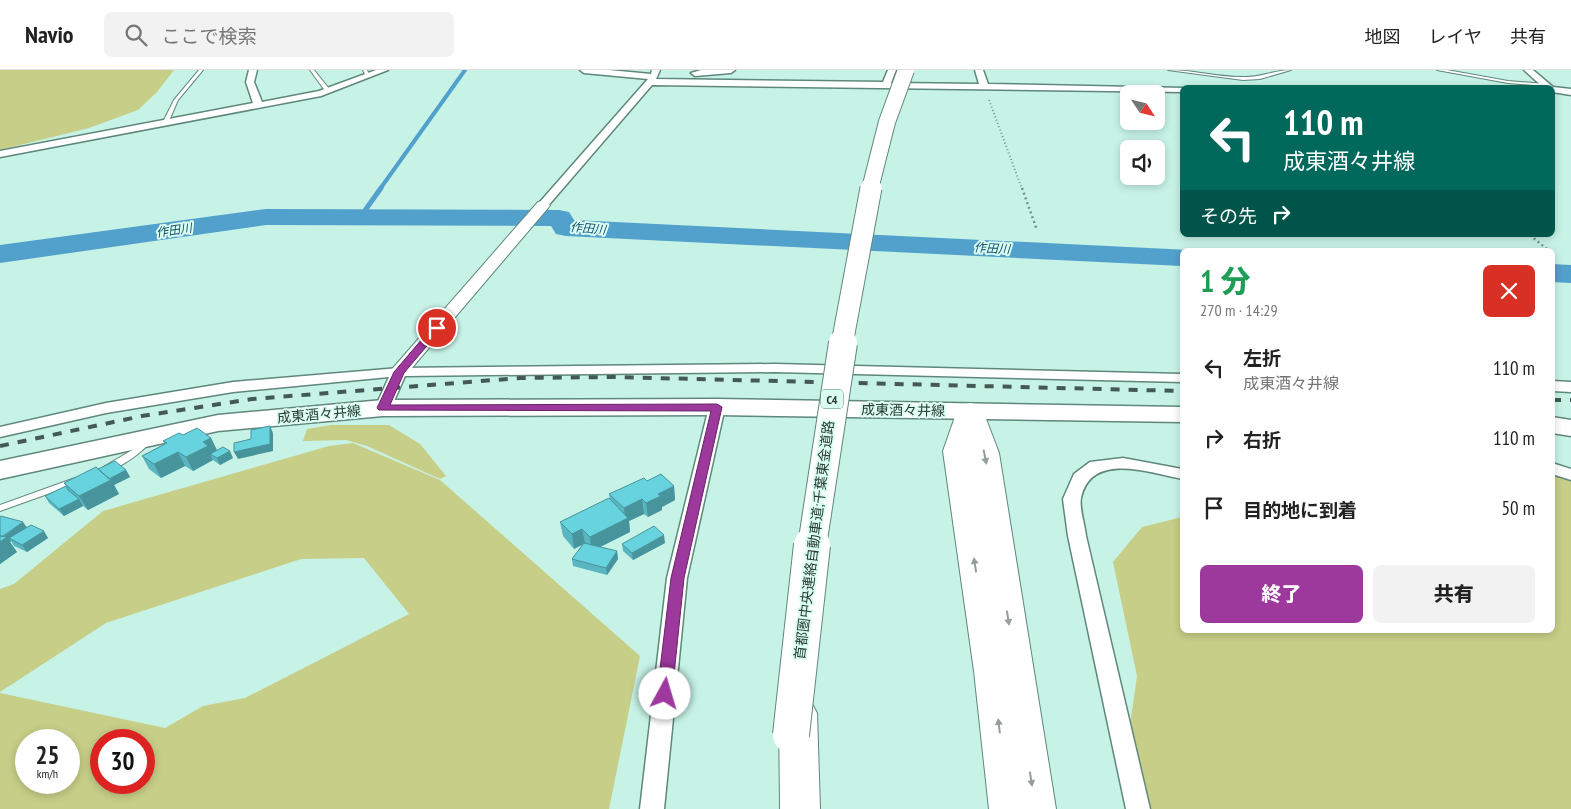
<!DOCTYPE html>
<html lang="ja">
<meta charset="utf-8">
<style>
body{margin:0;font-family:"PT Sans Narrow","Noto Sans JP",sans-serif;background:#f2f2f2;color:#222;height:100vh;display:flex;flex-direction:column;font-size:19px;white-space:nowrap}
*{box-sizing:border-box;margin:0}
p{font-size:16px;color:#767676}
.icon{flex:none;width:28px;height:28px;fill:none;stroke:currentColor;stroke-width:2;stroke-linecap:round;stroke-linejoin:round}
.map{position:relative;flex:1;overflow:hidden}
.panel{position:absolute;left:1180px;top:178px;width:375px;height:385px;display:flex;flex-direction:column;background:#fff;border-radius:8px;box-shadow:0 2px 8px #0003}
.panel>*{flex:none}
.banner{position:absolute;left:1180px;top:15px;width:375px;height:152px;border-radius:8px;box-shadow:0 2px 8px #0003;background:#00695c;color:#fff;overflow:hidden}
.needle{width:32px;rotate:125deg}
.fabs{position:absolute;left:1120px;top:15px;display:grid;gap:10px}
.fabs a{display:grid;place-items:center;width:45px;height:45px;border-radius:8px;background:#fff;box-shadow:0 2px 8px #0003;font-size:25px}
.speed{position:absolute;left:15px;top:659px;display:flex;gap:10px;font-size:25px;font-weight:700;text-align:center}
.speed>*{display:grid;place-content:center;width:65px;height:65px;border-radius:50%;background:#fff;box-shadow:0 2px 8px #0003;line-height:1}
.speed small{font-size:12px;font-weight:400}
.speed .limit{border:8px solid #d22;background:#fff;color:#111}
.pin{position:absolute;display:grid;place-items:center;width:42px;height:42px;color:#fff;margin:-21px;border:2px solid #fff;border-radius:50%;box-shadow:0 1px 5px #0007}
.me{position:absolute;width:55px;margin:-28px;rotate:6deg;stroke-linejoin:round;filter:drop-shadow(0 0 4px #0008)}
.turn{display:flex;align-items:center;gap:18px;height:105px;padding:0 20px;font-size:22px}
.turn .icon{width:65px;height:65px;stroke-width:2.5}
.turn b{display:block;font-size:35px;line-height:42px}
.then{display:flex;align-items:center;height:48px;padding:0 20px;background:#0003;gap:10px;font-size:19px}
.round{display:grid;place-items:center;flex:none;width:52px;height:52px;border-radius:8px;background:#f2f2f2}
.overview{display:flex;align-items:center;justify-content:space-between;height:85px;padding:0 20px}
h1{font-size:30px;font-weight:800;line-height:38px;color:#1e9e55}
.cta{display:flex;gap:10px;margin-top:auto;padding:10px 20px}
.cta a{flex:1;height:58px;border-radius:8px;background:#9d389c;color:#fff;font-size:20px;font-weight:800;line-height:58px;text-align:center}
.cta a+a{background:#f2f2f2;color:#222}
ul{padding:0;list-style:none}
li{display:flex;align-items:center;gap:15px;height:70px;padding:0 20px}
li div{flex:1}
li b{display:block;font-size:19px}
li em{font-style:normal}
header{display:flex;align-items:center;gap:30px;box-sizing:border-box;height:70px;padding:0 25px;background:#fff;border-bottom:1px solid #e0e0e0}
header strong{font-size:24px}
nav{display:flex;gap:28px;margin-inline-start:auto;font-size:18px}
.search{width:350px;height:45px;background:#f2f2f2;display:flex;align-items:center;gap:12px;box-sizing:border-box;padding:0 18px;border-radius:8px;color:#767676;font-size:19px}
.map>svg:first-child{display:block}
</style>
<header>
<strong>Navio</strong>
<div class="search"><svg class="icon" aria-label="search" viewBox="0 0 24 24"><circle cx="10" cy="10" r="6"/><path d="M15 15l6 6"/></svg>ここで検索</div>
<nav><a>地図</a><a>レイヤ</a><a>共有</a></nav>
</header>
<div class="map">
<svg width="1571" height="739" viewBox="0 0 1571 739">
<rect width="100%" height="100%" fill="#c7f3e6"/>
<path fill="#c7ce87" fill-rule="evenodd" d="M0 0H174L157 22 138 40 89 58 0 80Z
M331 355H389L420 374 446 406 440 409 367 376 346 370 303 371 307 359Z
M353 373 440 410 640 586 609 739H0V623L165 658 203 636 245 628 409 544 364 488 301 489 106 553 0 622V519L14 514 103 441 329 376ZM26 670H69V712H26ZM101 670H144V712H101Z
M1553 404 1571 407V739H1146L1125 689 1137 606 1113 492 1142 457 1182 447V560H1552Z"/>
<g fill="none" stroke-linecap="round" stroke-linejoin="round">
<path stroke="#52a0cc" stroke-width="4" d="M380 119 465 0"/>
<path stroke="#52a0cc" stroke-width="5" d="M361 146 381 118"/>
<path fill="#52a0cc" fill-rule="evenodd" d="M266 139 559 140 569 142 574 150 1189 180H1182V196L566 166 556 164 551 156 266 155 0 193V175Z
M1552 194 1571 195V213L1552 212Z"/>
<defs>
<path id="service" d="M199 0H203L178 30 168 53H164L163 52 174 30Z
M310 0H314L330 20V22H326Z
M363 0H367L370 6H366Z
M1168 0C1194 0 1220 8 1245 7 1261 7 1276 0 1291 0L1260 9 1243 10Z
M1437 0H1447L1508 11 1547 14 1549 15 1547 16 1508 13Z
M148 367 152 370C145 380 117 402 105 400L103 398 105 396 134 379 145 368Z
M75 408 80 411 78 413 0 441V435Z"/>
<path id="minor" d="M249 0H257L254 12 262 32 319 21 376 0H388L321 26 0 87V81L253 33 246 12Z
M580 0H609L651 4 652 0H660L656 9 883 12 888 0H896L891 13 979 14 975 0H983L988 14 1185 18H1182V22L652 15 547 137H539L537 135 539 133 648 9 584 3Z
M701 0H735L731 3 695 6 691 3Z
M1524 0H1533L1553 17 1571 19V25L1552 22V18H1544Z
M775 294 1182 304V312L775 302 405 306 391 338 389 341H377L375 338 389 307 233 322 106 343 0 367V357L106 333 233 312 399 298Z
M1552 311 1571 312V322L1552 321Z
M717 332 722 334 725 337 687 508 664 739H640L667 508 709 337 712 334Z
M1123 388 1182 399V409C1150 403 1091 381 1081 428 1079 438 1085 455 1086 466L1150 739H1126L1068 466 1063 429 1074 404 1090 392Z
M1552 393 1571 399V410L1552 404Z"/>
<path id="tertiary" d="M543 131 550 135 548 138 405 306 399 307 393 306 390 302 393 298 538 132Z"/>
<path id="primary" d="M717 329 1182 337V352L717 345 383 346 218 361 0 409V391L218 345 383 330Z
M1552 347 1571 350V366L1552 363Z"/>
<path id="motorway" d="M970 333 979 335 983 341 999 383 1056 739H989L974 601 943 381 957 341 961 335Z
M798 627 811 632 817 643 820 739H780L779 643 785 632Z"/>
</defs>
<use href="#service" stroke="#5f877b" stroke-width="2"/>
<use href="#minor" stroke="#5f877b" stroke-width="3"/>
<use href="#tertiary" stroke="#5f877b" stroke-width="2"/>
<use href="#primary" stroke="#5f877b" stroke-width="3"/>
<use href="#motorway" stroke="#5f877b" stroke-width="2"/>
<path stroke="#75938a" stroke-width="2" stroke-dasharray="1 2.5" stroke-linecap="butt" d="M989 30 1022 119"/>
<path stroke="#75938a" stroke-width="2.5" stroke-dasharray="2 3" stroke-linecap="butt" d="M1022 118 1037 160
M1530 165 1548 180"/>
<use href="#service" fill="#fff" fill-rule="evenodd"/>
<use href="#minor" fill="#fff" fill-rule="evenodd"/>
<use href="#tertiary" fill="#fff" fill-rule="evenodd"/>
<use href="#primary" fill="#fff" fill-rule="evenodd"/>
<use href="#motorway" fill="#fff" fill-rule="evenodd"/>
<path stroke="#435952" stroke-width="4" stroke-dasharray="9 9" stroke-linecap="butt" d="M1552 330H1571
M0 376 142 346 252 329 520 308 613 307 1182 321"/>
<defs>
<path id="motorway-bridge-far3" d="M870 119 887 52 906 0"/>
<path id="motorway-bridge-far2" d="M842 274 871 118"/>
<path id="motorway-bridge-far1" d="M812 476 843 273"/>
<path id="motorway-bridge" d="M791 665 812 475"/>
</defs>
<use href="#motorway-bridge-far3" stroke="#5f877b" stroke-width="18" stroke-linecap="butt"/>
<use href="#motorway-bridge-far2" stroke="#5f877b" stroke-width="23" stroke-linecap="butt"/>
<use href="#motorway-bridge-far1" stroke="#5f877b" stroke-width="30" stroke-linecap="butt"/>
<use href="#motorway-bridge" stroke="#5f877b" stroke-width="38" stroke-linecap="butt"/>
<use href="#motorway-bridge-far3" stroke="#fff" stroke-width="16"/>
<use href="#motorway-bridge-far2" stroke="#fff" stroke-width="21"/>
<use href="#motorway-bridge-far1" stroke="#fff" stroke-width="28"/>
<use href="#motorway-bridge" stroke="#fff" stroke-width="36"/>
</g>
<path fill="#59b5c0" d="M183 365 211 368 217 381 233 388 220 395 213 390 193 401 185 396 161 408 149 399 142 386 165 374 163 371Z
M98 400H126L130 407 114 415 119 424 88 440 83 436 64 446 49 433 45 426 66 416 64 413Z
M647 411 674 416 675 430 662 437V440L648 447 644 444 629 451 630 462 600 477 617 481 618 489 607 505 573 496 572 489 582 475 574 479 563 466 560 452 610 429 609 424Z
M0 447 27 457 48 468 27 482 14 476 11 471 10 472 17 482 0 494Z
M665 473 633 490 623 481 622 474Z"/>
<path fill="#48949c" d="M270 356 273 363V381L238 389 234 382Z
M211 368 218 382 210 384 213 390 193 401 186 387 203 372Z
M230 381 233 388 220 395 217 388Z
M178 382 185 396 161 408 154 394Z
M126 400 130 407 114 415 119 424 88 440 79 426 109 409Z
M674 416 675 430 662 437V440L648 447 646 433 658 424Z
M79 429 83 436 64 446 59 439Z
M642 429 644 444 629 451 630 462 592 481 590 467 625 449 624 438Z
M23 452 28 459 9 468 11 471 10 472 17 482 0 494V472L2 468Z
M582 459 585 473 574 479 572 464Z
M44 461 48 468 27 482 22 475Z
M664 465 665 473 633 490 632 483Z
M617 481 618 489 607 505 606 498Z"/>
<path fill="#67d3df" stroke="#48949c" d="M270 356V374L234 382V373L251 369V360Z
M197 358 211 368 203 372 208 376 186 387 178 382 154 394 142 386 167 373 163 371 179 363 183 365Z
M223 377 230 381 217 388 210 384Z
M115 391 126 400 109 409 98 399Z
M96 397 111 410 79 426 64 413Z
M661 404 674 416 658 424 661 426 646 433 642 429 624 438 609 424 644 408 647 411Z
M66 416 68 420 79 429 59 439 45 426Z
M609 428 628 448 590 467 582 459 572 464 560 452Z
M1 446 23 452 3 466H0V447Z
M31 455 44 461 22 475 9 468Z
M654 456 664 465 632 483 622 474Z
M0 466 7 467 0 472Z
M584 473 617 481 606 498 572 489Z"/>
<defs><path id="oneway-solid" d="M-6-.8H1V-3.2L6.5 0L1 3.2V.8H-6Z" transform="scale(1.25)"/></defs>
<g fill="#959e9b">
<use href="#oneway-solid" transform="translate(985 387) rotate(79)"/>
<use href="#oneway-solid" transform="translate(975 495) rotate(-99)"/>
<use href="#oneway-solid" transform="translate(1008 548) rotate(82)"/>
<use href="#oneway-solid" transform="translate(999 656) rotate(-97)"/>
<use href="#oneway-solid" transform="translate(1031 709) rotate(81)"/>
</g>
<path fill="#9d389c" stroke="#662465" d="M434 255H441L442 258 404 303 390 335 717 334 722 337 684 508 672 624 670 628 665 630 659 628 657 624 671 508 711 341 379 340 377 338 394 302Z"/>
<g text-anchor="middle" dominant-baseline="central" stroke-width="4" stroke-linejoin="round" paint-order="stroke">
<g font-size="12" font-style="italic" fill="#104e6d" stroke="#dbfef3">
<text transform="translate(588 158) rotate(5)">作田川</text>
<text transform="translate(174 160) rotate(-8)">作田川</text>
<text transform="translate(992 178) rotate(3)">作田川</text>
</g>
<rect fill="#dbfef3" stroke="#60766f" stroke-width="1" x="821" y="319.5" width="22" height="19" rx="4"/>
<g font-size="12" font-weight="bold" fill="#2b3c37">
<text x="832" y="329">C4</text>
</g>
<g font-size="14" fill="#2b3c37" stroke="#dbfef3">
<text transform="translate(903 340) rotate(1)">成東酒々井線</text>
<text transform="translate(319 344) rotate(-5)">成東酒々井線</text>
<text transform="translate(814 470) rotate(-83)">首都圏中央連絡自動車道;千葉東金道路</text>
</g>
</g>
</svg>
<div class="fabs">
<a><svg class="needle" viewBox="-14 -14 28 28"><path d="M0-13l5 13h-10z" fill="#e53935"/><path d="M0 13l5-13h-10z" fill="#767676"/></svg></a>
<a><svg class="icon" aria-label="sound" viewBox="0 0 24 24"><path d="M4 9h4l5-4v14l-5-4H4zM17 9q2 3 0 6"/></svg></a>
</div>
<div class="speed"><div>25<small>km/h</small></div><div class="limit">30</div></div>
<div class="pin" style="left:437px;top:258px;background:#d93025"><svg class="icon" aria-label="arrive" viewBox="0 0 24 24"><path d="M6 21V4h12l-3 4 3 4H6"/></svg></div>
<svg class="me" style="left:665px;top:624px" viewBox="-20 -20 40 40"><circle r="19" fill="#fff"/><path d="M0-13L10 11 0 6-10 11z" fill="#9d389c"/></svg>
<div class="banner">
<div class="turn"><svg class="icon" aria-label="left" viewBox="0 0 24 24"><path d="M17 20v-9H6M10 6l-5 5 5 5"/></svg><div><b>110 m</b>成東酒々井線</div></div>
<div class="then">その先<svg class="icon" aria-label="right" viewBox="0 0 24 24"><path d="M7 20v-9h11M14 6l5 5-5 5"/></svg></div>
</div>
<section class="panel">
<div class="overview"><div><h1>1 分</h1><p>270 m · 14:29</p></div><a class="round" style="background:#d93025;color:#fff"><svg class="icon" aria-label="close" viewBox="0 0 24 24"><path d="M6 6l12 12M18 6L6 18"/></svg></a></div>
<ul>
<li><svg class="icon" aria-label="left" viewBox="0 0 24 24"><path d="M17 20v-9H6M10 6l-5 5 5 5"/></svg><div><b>左折</b><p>成東酒々井線</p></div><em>110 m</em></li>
<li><svg class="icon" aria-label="right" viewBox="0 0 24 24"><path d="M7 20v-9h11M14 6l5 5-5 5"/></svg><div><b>右折</b></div><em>110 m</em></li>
<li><svg class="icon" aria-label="arrive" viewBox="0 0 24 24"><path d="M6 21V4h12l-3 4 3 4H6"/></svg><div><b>目的地に到着</b></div><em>50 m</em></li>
</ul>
<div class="cta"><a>終了</a><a>共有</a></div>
</section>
</div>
